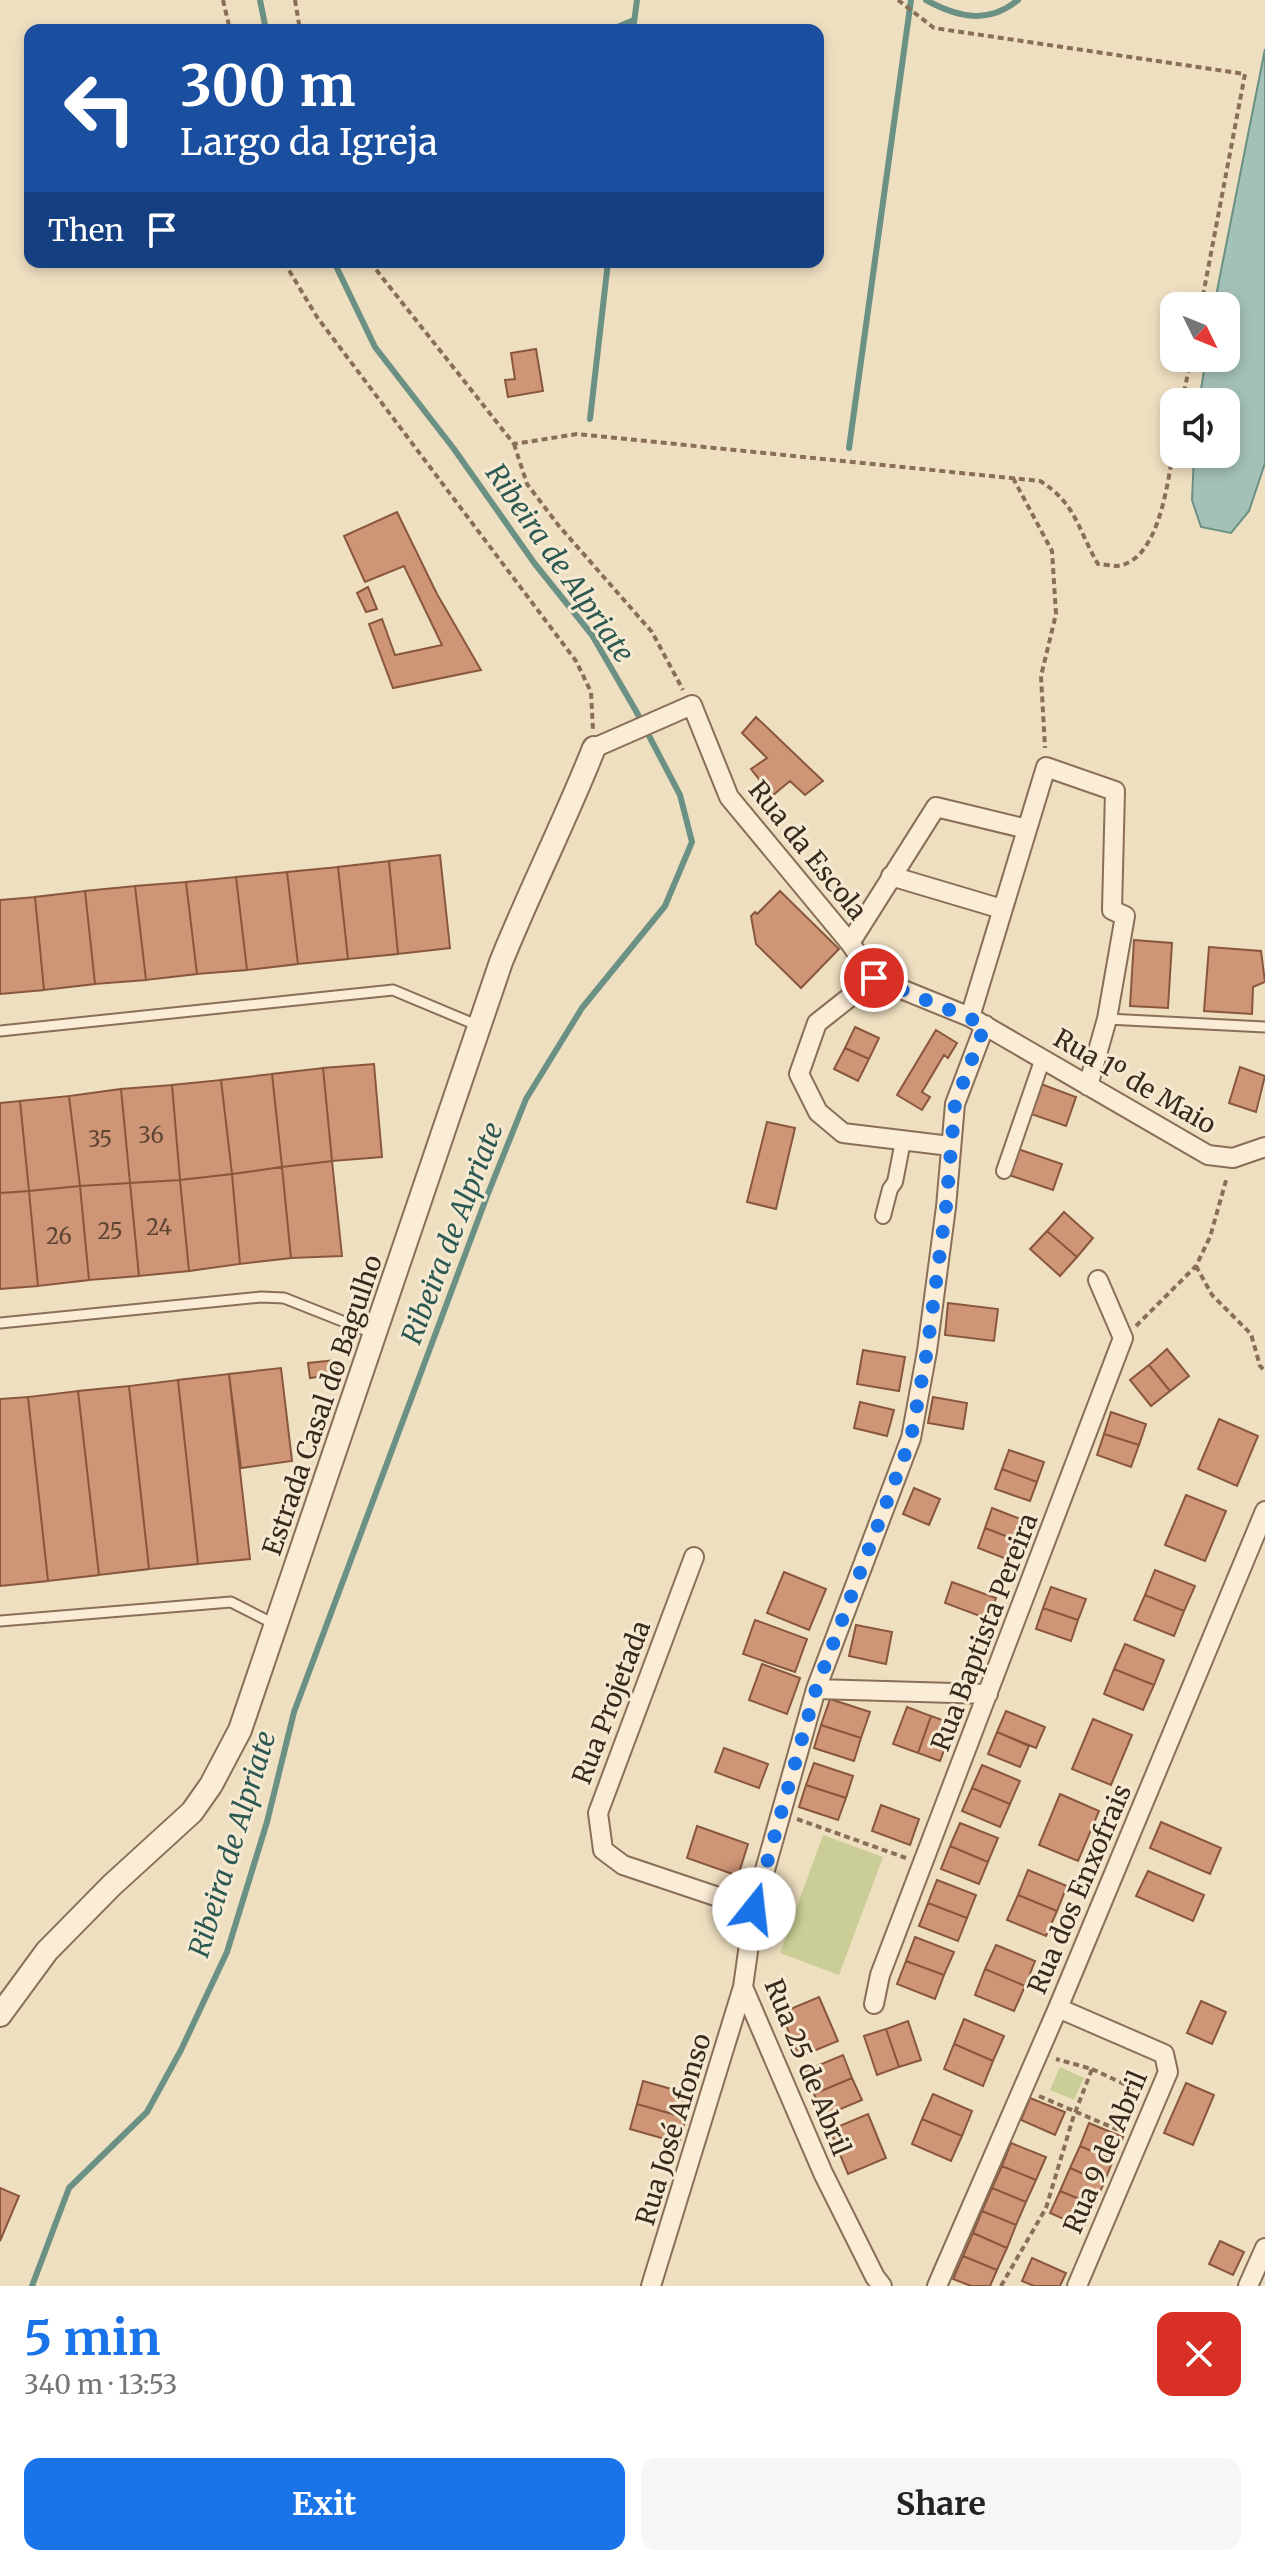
<!DOCTYPE html>
<meta charset="utf-8">
<style>
body{margin:0;font-family:Merriweather,serif;background:#f6f6f6;color:#222;height:100vh;display:flex;flex-direction:column;font-size:30px;white-space:nowrap}
*{box-sizing:border-box;margin:0}
p{font-size:26px;color:#767676}
.icon{flex:none;width:44px;height:44px;fill:none;stroke:currentColor;stroke-width:2;stroke-linecap:round;stroke-linejoin:round}
.map{position:relative;height:2286px;overflow:hidden}
.sheet{display:flex;flex-direction:column;background:#fff;flex:1}
.sheet>*{flex:none}
.hud{position:absolute;left:24px;top:24px;width:800px;height:244px;border-radius:16px;box-shadow:0 4px 12px #0003;background:#1a4fa0;color:#fff;overflow:hidden}
.needle{width:52px;rotate:133deg}
.tools{position:absolute;left:1160px;top:292px;display:grid;gap:16px}
.tools a{display:grid;place-items:center;width:80px;height:80px;border-radius:16px;background:#fff;box-shadow:0 4px 12px #0003;font-size:40px}
.pin{position:absolute;display:grid;place-items:center;width:68px;height:68px;color:#fff;margin:-34px;border:4px solid #fff;border-radius:50%;box-shadow:0 2px 8px #0007}
.me{position:absolute;width:88px;margin:-44px;rotate:16deg;stroke-linejoin:round;filter:drop-shadow(0 0 6px #0008)}
.turn{display:flex;align-items:center;gap:28px;height:168px;padding:0 24px;font-size:36px}
.turn .icon{width:104px;height:104px;stroke-width:2.5}
.turn b{display:block;font-size:56px;line-height:68px}
.then{display:flex;align-items:center;height:76px;padding:0 24px;background:#0003;gap:16px;font-size:30px}
.round{display:grid;place-items:center;flex:none;width:84px;height:84px;border-radius:16px;background:#f6f6f6}
.head{display:flex;align-items:center;justify-content:space-between;height:136px;padding:0 24px}
h1{font-size:48px;font-weight:700;line-height:60px;color:#1a73e8}
.cta{display:flex;gap:16px;margin-top:auto;padding:16px 24px}
.cta a{flex:1;height:92px;border-radius:16px;background:#1a73e8;color:#fff;font-size:32px;font-weight:700;line-height:92px;text-align:center}
.cta a+a{background:#f6f6f6;color:#222}
.map>svg:first-child{display:block}
</style>
<div class="map">
<svg width="1265" height="2286" viewBox="0 0 1265 2286">
<rect width="100%" height="100%" fill="#efdfc1"/>
<path fill="#cacd95" d="M823 1835 883 1857 839 1975 780 1953Z
M1060 2067 1084 2078 1074 2100 1050 2090Z"/>
<path fill="#a4c1b7" stroke="#6b9084" stroke-width="2" d="M1265 49V463L1249 511 1231 533 1201 527 1192 500 1194 454H1226V402H1199L1206 358H1226V306H1214Z"/>
<g fill="none" stroke-linecap="round" stroke-linejoin="round">
<path stroke="#6b9084" stroke-width="6" d="M260 0 266 30
M926 0C957 17 988 25 1018 0
M610 30 634 20
M633 30 637 0
M590 419 608 262
M849 448 911 0
M32 2286 69 2188 147 2112 181 2050 227 1952 267 1822 294 1712 487 1196 526 1099 582 1008 665 906 692 842 680 795 636 711 592 635 535 564 454 449 375 347 334 262"/>
</g>
<path fill="#ce9576" stroke="#89573d" stroke-width="2" d="M536 349 543 391 508 397 505 380 515 379 511 353Z
M397 512 437 594 481 670 393 688 369 624 382 619 395 655 442 645 404 566 365 582 344 536Z
M368 587 377 609 366 612 357 593Z
M756 717 823 781 805 795 790 781 772 796 751 769 767 758 742 733Z
M440 855 450 948 398 954 389 861Z
M389 861 398 954 348 959 338 867Z
M338 867 348 959 298 964 287 872Z
M287 872 298 964 247 970 236 877Z
M236 877 247 970 197 974 186 882Z
M186 882 197 974 146 980 135 886Z
M135 886 146 980 95 984 85 891Z
M85 891 95 984 44 990 35 897Z
M780 891 839 949 801 988 756 944 751 916 755 912 757 914Z
M35 897 44 990 0 994V900Z
M1134 940 1172 943 1168 1008 1130 1006Z
M1209 947 1261 951 1265 982 1253 987 1252 1014 1204 1011Z
M855 1027 879 1038 869 1059 845 1048Z
M936 1030 957 1043 948 1058 944 1055 922 1092 930 1097 922 1110 897 1095Z
M845 1048 869 1059 858 1081 834 1069Z
M374 1064 382 1157 332 1161 323 1068Z
M1240 1067 1265 1076 1256 1112 1229 1103Z
M323 1068 332 1161 282 1167 272 1074Z
M272 1074 282 1167 232 1174 221 1080Z
M221 1080 232 1174 180 1180 172 1085Z
M1041 1084 1076 1097 1066 1126 1031 1114Z
M172 1085 180 1180 130 1183 121 1089Z
M121 1089 130 1183 80 1186 69 1096Z
M69 1096 80 1186 29 1191 20 1101Z
M20 1101 29 1191 0 1193V1103Z
M767 1122 795 1128 776 1209 747 1202Z
M1015 1148 1062 1164 1053 1190 1006 1174Z
M332 1161 342 1256 291 1258 282 1167Z
M282 1167 291 1258 240 1264 232 1174Z
M232 1174 240 1264 189 1271 180 1180Z
M180 1180 189 1271 139 1276 130 1183Z
M130 1183 139 1276 89 1280 80 1186Z
M80 1186 89 1280 38 1286 29 1191Z
M29 1191 38 1286 0 1289V1193Z
M1064 1212 1093 1238 1077 1257 1047 1231Z
M1047 1231 1077 1257 1060 1276 1030 1249Z
M948 1303 998 1309 994 1341 945 1335Z
M1167 1349 1189 1376 1170 1391 1149 1365Z
M863 1350 905 1357 899 1391 857 1384Z
M336 1360 338 1374 310 1378 308 1363Z
M1149 1365 1170 1391 1151 1406 1130 1380Z
M281 1368 292 1461 241 1468 229 1374Z
M229 1374 250 1559 198 1564 178 1380Z
M178 1380 198 1564 149 1569 129 1386Z
M129 1386 149 1569 99 1575 78 1391Z
M78 1391 99 1575 48 1581 28 1397Z
M28 1397 48 1581 0 1586V1399Z
M933 1397 967 1403 963 1429 928 1423Z
M860 1402 894 1410 887 1436 854 1428Z
M1111 1412 1146 1424 1139 1445 1104 1434Z
M1219 1419 1258 1436 1237 1486 1198 1469Z
M1104 1434 1139 1445 1131 1467 1097 1455Z
M1009 1450 1044 1462 1037 1482 1002 1469Z
M1002 1469 1037 1482 1030 1501 995 1489Z
M914 1488 940 1499 929 1525 903 1514Z
M1186 1495 1226 1511 1205 1561 1165 1545Z
M992 1508 1023 1520 1016 1540 985 1528Z
M985 1528 1016 1540 1009 1560 978 1548Z
M1155 1570 1195 1586 1184 1611 1145 1595Z
M784 1572 826 1589 809 1630 767 1613Z
M952 1582 996 1598 988 1619 945 1603Z
M1051 1587 1086 1599 1078 1620 1043 1608Z
M1145 1595 1184 1611 1174 1636 1134 1620Z
M1043 1608 1078 1620 1071 1641 1036 1629Z
M755 1620 807 1639 795 1672 743 1654Z
M856 1625 892 1632 886 1664 849 1656Z
M1125 1644 1164 1660 1154 1685 1114 1669Z
M762 1664 800 1678 787 1714 749 1700Z
M1114 1669 1154 1685 1143 1710 1104 1694Z
M830 1699 870 1712 861 1738 821 1725Z
M907 1707 931 1716 918 1753 893 1744Z
M1006 1711 1045 1727 1036 1748 997 1732Z
M931 1716 954 1724 940 1761 918 1753Z
M1093 1719 1132 1735 1111 1785 1072 1769Z
M821 1725 861 1738 854 1761 814 1748Z
M997 1732 1029 1746 1020 1767 988 1754Z
M724 1748 768 1764 759 1788 715 1772Z
M814 1763 853 1776 846 1798 806 1785Z
M982 1765 1020 1781 1010 1804 972 1788Z
M806 1785 846 1798 838 1820 799 1807Z
M972 1788 1010 1804 1000 1827 962 1811Z
M1060 1794 1099 1811 1078 1861 1039 1845Z
M881 1805 919 1819 910 1845 872 1831Z
M1161 1822 1221 1848 1210 1874 1150 1848Z
M960 1823 998 1838 988 1862 950 1846Z
M697 1826 748 1844 738 1876 687 1858Z
M950 1846 988 1862 979 1884 941 1869Z
M1028 1870 1067 1886 1057 1911 1018 1895Z
M1148 1871 1204 1895 1193 1921 1136 1896Z
M937 1880 976 1895 967 1918 928 1903Z
M1018 1895 1057 1911 1046 1936 1007 1920Z
M928 1903 967 1918 958 1941 919 1926Z
M915 1937 954 1952 944 1975 906 1961Z
M996 1945 1035 1961 1025 1986 985 1969Z
M906 1961 944 1975 935 1999 897 1984Z
M985 1969 1025 1986 1014 2011 975 1995Z
M819 1997 838 2041 799 2057 781 2013Z
M1201 2001 1226 2012 1212 2044 1187 2033Z
M964 2019 1004 2036 993 2061 954 2044Z
M908 2021 921 2060 899 2067 886 2029Z
M886 2029 899 2067 877 2075 864 2036Z
M954 2044 993 2061 983 2086 944 2069Z
M843 2055 852 2078 814 2094 805 2071Z
M852 2078 862 2100 824 2116 814 2094Z
M643 2081 693 2095 686 2118 637 2104Z
M1186 2083 1214 2095 1193 2145 1164 2133Z
M933 2094 972 2111 962 2136 922 2119Z
M1030 2098 1065 2112 1055 2135 1021 2120Z
M637 2104 686 2118 679 2143 630 2129Z
M868 2114 886 2158 848 2174 830 2130Z
M922 2119 962 2136 951 2161 912 2144Z
M1089 2123 1123 2137 1113 2160 1080 2146Z
M1011 2143 1046 2157 1036 2180 1002 2166Z
M1080 2146 1113 2160 1104 2183 1070 2168Z
M1002 2166 1036 2180 1026 2202 992 2188Z
M1070 2168 1104 2183 1094 2205 1060 2191Z
M0 2188 19 2196 0 2241Z
M992 2188 1026 2202 1016 2225 982 2211Z
M1060 2191 1094 2205 1084 2228 1050 2213Z
M982 2211 1016 2225 1007 2248 973 2233Z
M973 2233 1007 2248 997 2270 963 2256Z
M1220 2241 1244 2252 1233 2275 1209 2264Z
M963 2256 997 2270 990 2286H971L953 2279Z
M1032 2258 1066 2273 1060 2286H1034L1022 2281Z"/>
<g fill="none" stroke-linecap="round" stroke-linejoin="round">
<defs>
<path id="service" d="M1107 1019 1265 1027
M0 1031 393 990 479 1026
M0 1323 261 1297 284 1298 375 1334
M0 1621 231 1602 274 1624"/>
<path id="pedestrian" d="M1004 1171 1043 1058
M883 1216 890 1189 895 1182 903 1141"/>
<path id="minor" d="M594 748 692 705 729 797 850 943 874 978
M891 876 1002 909
M850 943 936 807 1027 829
M874 978 970 1017 1208 1155 1233 1158 1265 1147
M874 978 817 1023 799 1074 818 1112 843 1133 950 1146
M970 1017 1046 767 1115 791 1112 910 1125 916 1107 1019 1088 1086
M694 1557 598 1813 603 1850 623 1865 754 1909
M816 1689 988 1694
M874 2004 880 1975 1123 1338 1098 1280
M1058 2008 1164 2054 1168 2072 1077 2286
M651 2286 743 1987
M882 2286 875 2277 823 2173 743 1987 754 1909 816 1689 911 1438 927 1351 946 1207 955 1104 985 1025
M937 2286 1058 2008 1265 1511
M1248 2286 1265 2248"/>
<path id="tertiary" d="M0 2015 47 1951 112 1885 192 1812 211 1785 240 1730 501 962C530 890 565 821 594 748"/>
</defs>
<use href="#service" stroke="#896f58" stroke-width="13"/>
<use href="#pedestrian" stroke="#896f58" stroke-width="18"/>
<use href="#minor" stroke="#896f58" stroke-width="22"/>
<use href="#tertiary" stroke="#896f58" stroke-width="26"/>
<path stroke="#896f58" stroke-width="4" stroke-dasharray="6 4" stroke-linecap="butt" d="M223 0 230 30
M295 0 300 30
M898 0 934 28 1245 74 1201 306
M284 262 317 317 576 661 591 692 593 730
M370 262 514 444 577 434 1040 481C1076 503 1078 530 1098 564 1104 564 1111 566 1117 566 1160 561 1168 479 1174 446
M1182 402 1191 358
M514 444 527 484 559 526 652 632 683 690
M1013 478 1052 551 1056 614 1041 676 1045 748
M1196 1266 1212 1295 1251 1334 1260 1366 1265 1371
M1136 1326 1196 1266 1210 1237 1227 1177
M797 1819 906 1858
M1092 2069 1141 2092
M1039 2096 1123 2132
M1001 2286 1046 2208 1073 2118 1092 2069 1056 2059"/>
<use href="#service" stroke="#faecd5" stroke-width="9"/>
<use href="#pedestrian" stroke="#faecd5" stroke-width="14"/>
<use href="#minor" stroke="#faecd5" stroke-width="18"/>
<use href="#tertiary" stroke="#faecd5" stroke-width="22"/>
</g>
<g fill="none" stroke-linecap="round" stroke-linejoin="round">
<path stroke="#1a73e8" stroke-width="14" stroke-dasharray="0 25.2" d="M754 1909 816 1689 911 1438 927 1351 946 1207 955 1104 985 1025 874 978"/>
</g>
<g text-anchor="middle" dominant-baseline="central" stroke-width="6" stroke-linejoin="round" paint-order="stroke">
<g font-size="22" fill="#5e4433">
<text x="151" y="1135">36</text>
<text x="100" y="1139">35</text>
<text x="159" y="1227">24</text>
<text x="110" y="1231">25</text>
<text x="59" y="1236">26</text>
</g>
<g font-size="26" fill="#38291d" stroke="#f6e9d1">
<text transform="translate(808 850) rotate(51)">Rua da Escola</text>
<text transform="translate(1135 1081) rotate(30)">Rua 1º de Maio</text>
<text transform="translate(322 1405) rotate(-71)">Estrada Casal do Bagulho</text>
<text transform="translate(984 1632) rotate(-69)">Rua Baptista Pereira</text>
<text transform="translate(611 1702) rotate(-69)">Rua Projetada</text>
<text transform="translate(1079 1889) rotate(-67)">Rua dos Enxofrais</text>
<text transform="translate(808 2067) rotate(68)">Rua 25 de Abril</text>
<text transform="translate(673 2129) rotate(-73)">Rua José Afonso</text>
<text transform="translate(1105 2152) rotate(-67)">Rua 9 de Abril</text>
</g>
<g font-size="28" font-style="italic" fill="#2c5953" stroke="#f6e9d1">
<text transform="translate(560 563) rotate(55)">Ribeira de Alpriate</text>
<text transform="translate(452 1233) rotate(-69)">Ribeira de Alpriate</text>
<text transform="translate(232 1844) rotate(-73)">Ribeira de Alpriate</text>
</g>
</g>
</svg>
<div class="tools">
<a><svg class="needle" viewBox="-14 -14 28 28"><path d="M0-13l5 13h-10z" fill="#e53935"/><path d="M0 13l5-13h-10z" fill="#767676"/></svg></a>
<a><svg class="icon" aria-label="sound" viewBox="0 0 24 24"><path d="M4 9h4l5-4v14l-5-4H4zM17 9q2 3 0 6"/></svg></a>
</div>
<div class="pin" style="left:874px;top:978px;background:#d93025"><svg class="icon" aria-label="arrive" viewBox="0 0 24 24"><path d="M6 21V4h12l-3 4 3 4H6"/></svg></div>
<svg class="me" style="left:754px;top:1909px" viewBox="-20 -20 40 40"><circle r="19" fill="#fff"/><path d="M0-13L10 11 0 6-10 11z" fill="#1a73e8"/></svg>
<div class="hud">
<div class="turn"><svg class="icon" aria-label="left" viewBox="0 0 24 24"><path d="M17 20v-9H6M10 6l-5 5 5 5"/></svg><div><b>300 m</b>Largo da Igreja</div></div>
<div class="then">Then<svg class="icon" aria-label="arrive" viewBox="0 0 24 24"><path d="M6 21V4h12l-3 4 3 4H6"/></svg></div>
</div>
</div>
<section class="sheet">
<div class="head"><div><h1>5 min</h1><p>340 m · 13:53</p></div><a class="round" style="background:#d93025;color:#fff"><svg class="icon" aria-label="close" viewBox="0 0 24 24"><path d="M6 6l12 12M18 6L6 18"/></svg></a></div>
<div class="cta"><a>Exit</a><a>Share</a></div>
</section>
